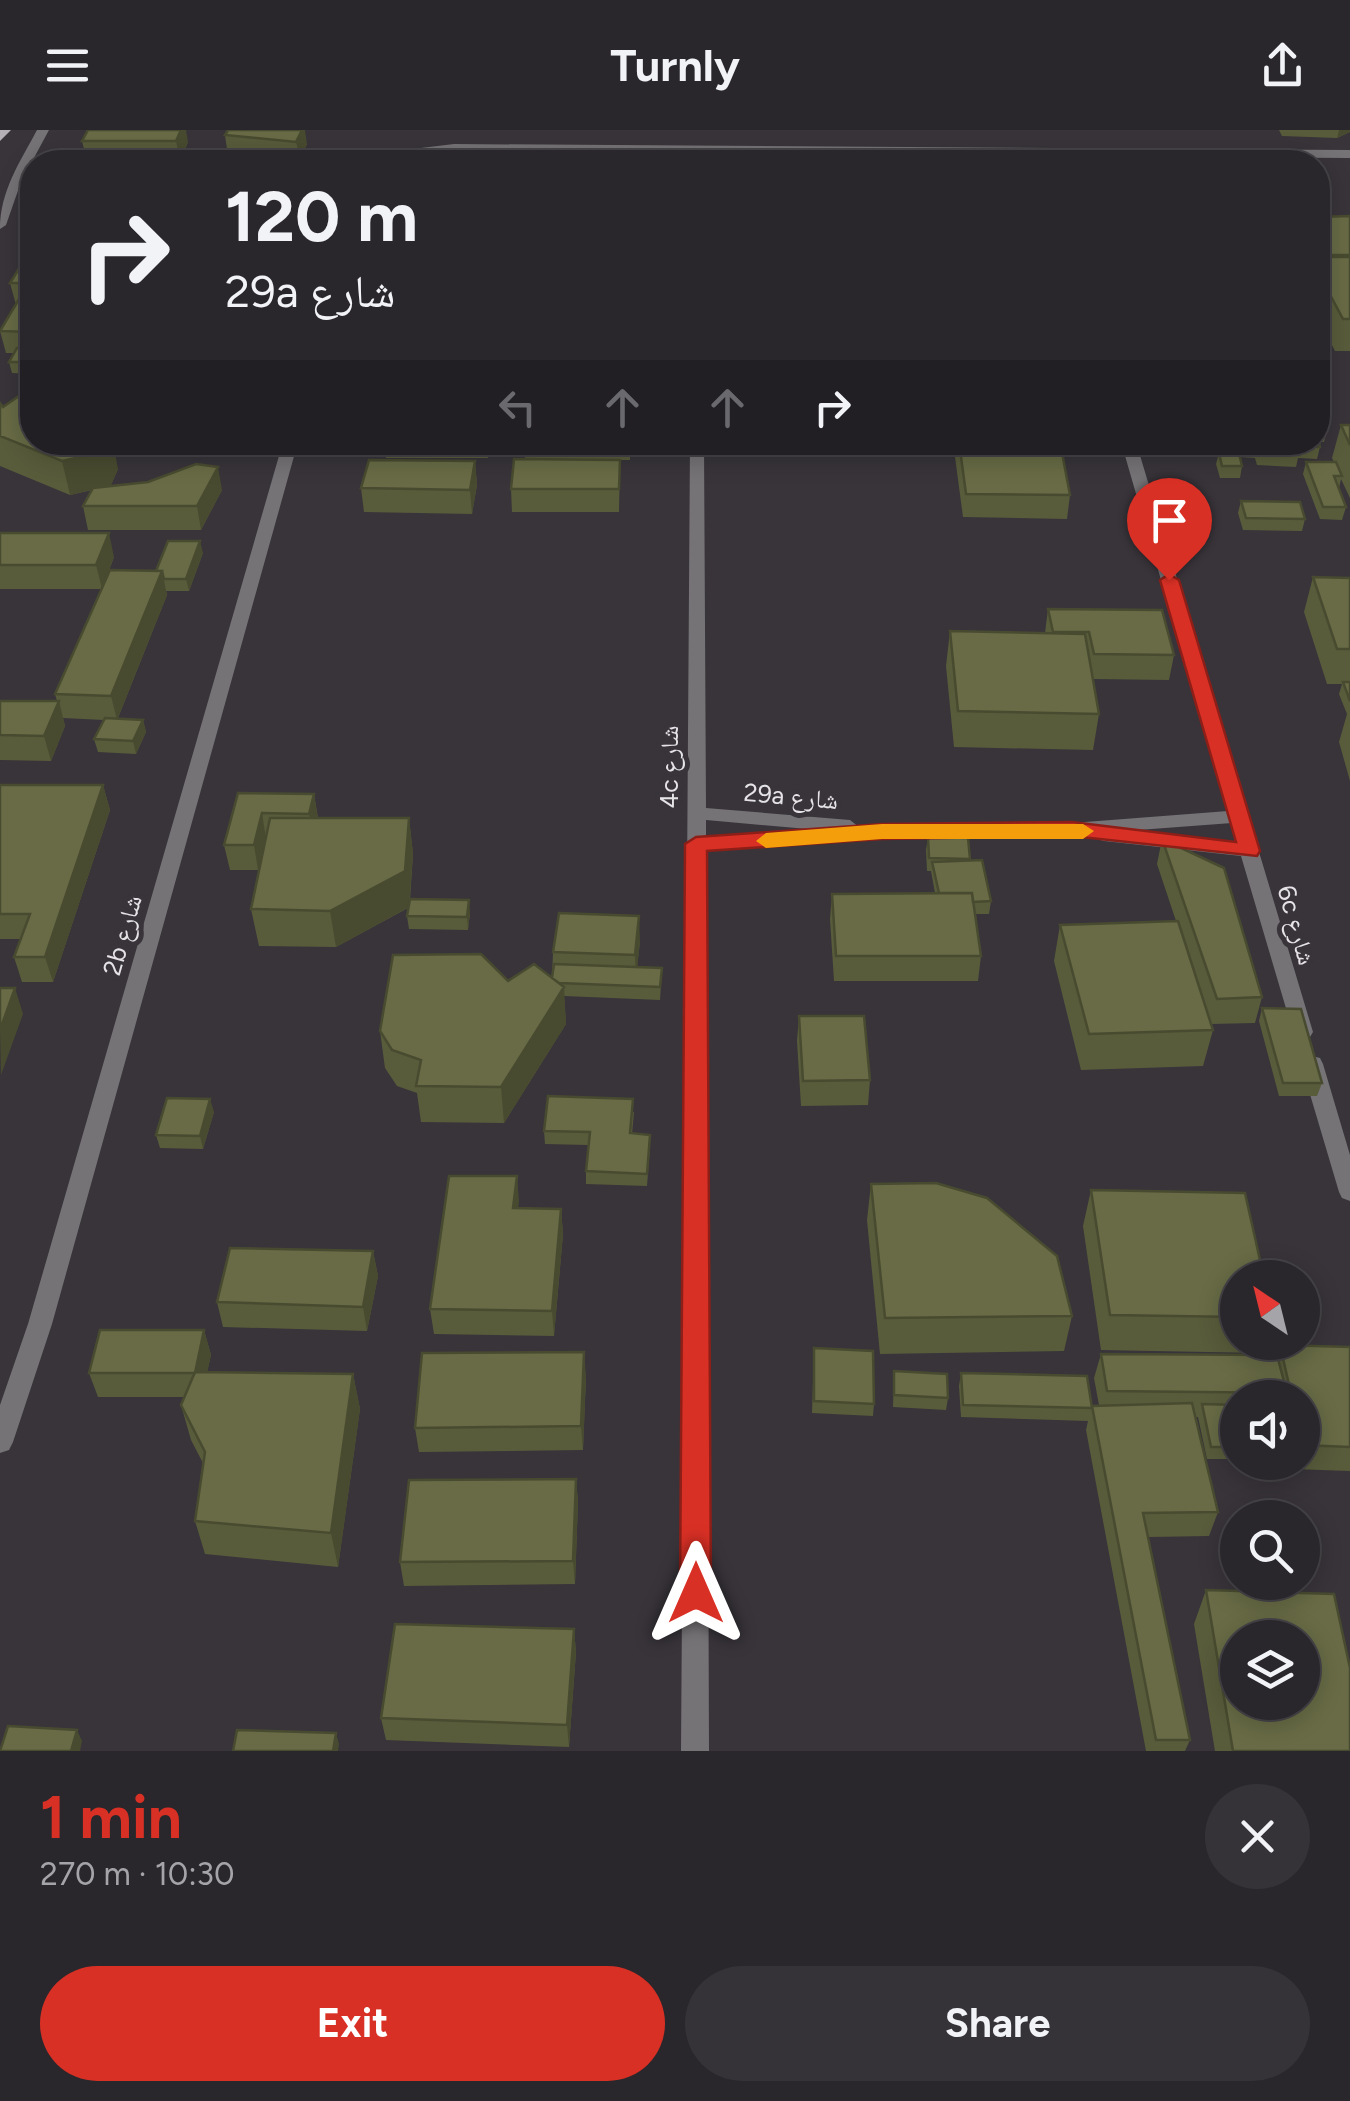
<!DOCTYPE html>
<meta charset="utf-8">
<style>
body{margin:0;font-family:Figtree,"Noto Naskh Arabic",sans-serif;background:#363338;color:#f1f3f6;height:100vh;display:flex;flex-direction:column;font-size:38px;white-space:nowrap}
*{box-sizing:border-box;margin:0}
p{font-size:32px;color:#a5a5a9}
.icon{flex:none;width:55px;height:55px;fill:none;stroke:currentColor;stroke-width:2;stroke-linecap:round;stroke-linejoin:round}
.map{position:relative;height:1621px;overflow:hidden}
.side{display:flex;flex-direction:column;background:#2a272c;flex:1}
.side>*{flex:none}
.banner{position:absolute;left:20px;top:20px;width:1310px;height:305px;border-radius:40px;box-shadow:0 5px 25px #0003,0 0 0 2px #464448;background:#2a272c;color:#f1f3f6;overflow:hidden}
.needle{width:65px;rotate:325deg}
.controls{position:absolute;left:1220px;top:1130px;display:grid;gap:20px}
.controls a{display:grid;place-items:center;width:100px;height:100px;border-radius:50%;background:#2a272c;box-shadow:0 5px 25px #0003,0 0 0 2px #464448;font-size:50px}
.pin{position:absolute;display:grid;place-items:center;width:85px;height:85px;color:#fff;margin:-102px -42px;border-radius:50% 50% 50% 0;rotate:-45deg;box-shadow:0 0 10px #0007}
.pin .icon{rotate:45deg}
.me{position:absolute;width:110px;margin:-55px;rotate:0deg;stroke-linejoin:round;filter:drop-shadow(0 0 8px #0008)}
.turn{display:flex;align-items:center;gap:35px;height:210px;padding:0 40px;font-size:45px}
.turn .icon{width:130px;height:130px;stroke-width:2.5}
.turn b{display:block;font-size:70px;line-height:85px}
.lanes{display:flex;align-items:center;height:95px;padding:0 40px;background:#0003;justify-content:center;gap:50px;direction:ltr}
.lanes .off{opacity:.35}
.round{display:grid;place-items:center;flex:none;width:105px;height:105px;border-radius:52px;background:#363338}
.summary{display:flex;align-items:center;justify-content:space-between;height:170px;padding:0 40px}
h1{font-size:60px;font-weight:700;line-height:75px;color:#d93025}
.action{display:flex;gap:20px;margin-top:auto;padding:20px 40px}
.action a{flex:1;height:115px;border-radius:60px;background:#d93025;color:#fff;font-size:40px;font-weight:700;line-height:115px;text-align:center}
.action a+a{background:#363338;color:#f1f3f6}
header{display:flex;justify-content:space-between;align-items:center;height:130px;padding:0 40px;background:#2a272c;font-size:45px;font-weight:700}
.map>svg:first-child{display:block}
</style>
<header><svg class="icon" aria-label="menu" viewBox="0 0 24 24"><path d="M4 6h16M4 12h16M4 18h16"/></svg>Turnly<svg class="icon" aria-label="share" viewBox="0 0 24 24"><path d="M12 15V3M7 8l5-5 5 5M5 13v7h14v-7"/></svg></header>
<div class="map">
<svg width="1350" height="1621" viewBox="0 0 1350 1621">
<rect width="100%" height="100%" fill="#38343a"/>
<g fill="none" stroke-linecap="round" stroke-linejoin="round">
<path fill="#757376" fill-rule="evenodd" d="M37 0H49L21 52 6 95 0 99C0 61 20 32 37 0Z"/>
<path fill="#757376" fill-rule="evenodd" d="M454 14 1350 20V28L454 22 377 32 396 21Z
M283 312H298L52 1194 13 1312 9 1320 0 1323V1275L28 1194Z
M690 312H704L706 678 850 690 859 697 1072 693 1228 681 1121 312H1136L1313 902 1310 907H1296L1293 902 1241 726 1104 711 1097 709 1096 703 882 707 706 721 709 1621H681ZM706 690 819 700 706 708ZM1232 693 1238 713 1125 701Z
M1312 926 1320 928 1323 934 1350 1025V1071L1342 1068 1339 1062 1301 934 1304 928Z"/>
<path fill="#b4b0b6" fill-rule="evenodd" d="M0 0H11L0 11Z"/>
</g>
<path fill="#595c3b" d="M88 0 188 12 180 32H78L85 23 82 11Z
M228 0 307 14 299 32 228 26 225 5Z
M1279 0H1350V2L1337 8 1282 6Z
M1350 86V221H1335L1318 188V87Z
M32 127V244L12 243 9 232 14 223H6L0 201 16 175 10 153Z
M0 273 3 277 118 339 111 355 104 357 222 360 201 400H88L83 376 92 360 70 365 0 336Z
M1318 273 1330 289 1324 312H1319L1320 317 1317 329 1298 328 1296 337 1257 335 1255 328 1240 327 1242 336 1240 348H1220L1216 334 1219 323H1233L1231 312H1318Z
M1341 295H1350V368L1341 349 1339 358 1346 377 1342 390 1320 389 1303 344 1306 332H1334L1332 328Z
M384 312H490L488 328H386Z
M524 312H630V330H620L619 382H512L511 359 525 329Z
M957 312H1060L1070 365 1067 389 963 387 955 327Z
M475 331 477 355 472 384 364 382 361 358Z
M1241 371 1305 389 1302 401 1243 400 1238 383Z
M0 403 114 427 103 457 156 441 203 423 189 461H166L167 465 118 588 143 590 146 602 136 624 98 622 94 609 104 590 63 588 65 596 51 631 0 630V571H57L55 564 102 459H0Z
M1313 447 1350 448V651L1339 612 1347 584 1339 564 1342 554H1327L1304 482Z
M1048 479 1174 525 1169 550 1093 549 1099 584 1093 620 954 617 946 536 950 501 1045 503Z
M0 655H103L110 680 53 852H22L14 827 21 809H0Z
M238 663 314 664 318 688H409L413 724 410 770 470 783 468 800 409 799 407 786 408 778 336 817 259 816 251 779 264 717 258 740H230L224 715Z
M928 707 968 708 970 731 991 771 989 784H975L981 826 978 851H834L830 789 832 764 935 763 931 741H927L926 720Z
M1162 709 1262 867 1255 893 1211 894 1213 900 1203 936 1081 940 1054 831 1060 795 1176 791 1157 734Z
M640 811 637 837 662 838 660 870 564 866 566 894 504 993 421 992 417 963 397 956 385 938 380 901 508 851 552 848 553 822Z
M1262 878 1322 953 1317 966H1279L1259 891Z
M799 886 870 950 868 975 801 976 797 911Z
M214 982 203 1019 160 1018 156 1005Z
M634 982 632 1004 650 1017 647 1056 586 1054V1041L588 1015 545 1014 544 1001Z
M517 1046 518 1078 561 1079 563 1104 554 1206 434 1204 430 1179Z
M871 1054 1072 1186 1064 1221 880 1224 867 1090Z
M1091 1060 1238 1148V1212H1264L1261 1223 1101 1220 1083 1096Z
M373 1121 378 1146 367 1201 223 1197 217 1172Z
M204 1200 211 1225 207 1242 353 1244 360 1279 338 1437 205 1424 195 1391 203 1333 191 1310 181 1275 184 1267H98L89 1243Z
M1280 1215 1350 1217V1341L1293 1339 1291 1332H1302V1268H1238V1329H1207L1198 1287H1196L1218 1382 1209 1406 1148 1407 1190 1610 1185 1621H1146L1086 1300 1088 1291 961 1287 959 1256 961 1243 1092 1278 1099 1275 1094 1248 1101 1224 1277 1225Z
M814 1218 874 1274 873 1286 812 1283Z
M894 1241 948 1268 946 1280 893 1277Z
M586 1246 583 1320 419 1322 415 1298Z
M576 1349 578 1372 575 1454 404 1456 400 1432Z
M1206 1460 1350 1621H1215L1194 1494Z
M574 1499 576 1522 569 1617 386 1610 381 1588Z"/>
<path fill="#494b30" d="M181 0H186L188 12 180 32 176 11Z
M302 0H305L307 14 299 32H292L298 20 296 12Z
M1339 0H1350V2L1337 8Z
M108 312H113L118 339 111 355 70 365 62 331Z
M475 331 477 355 472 384 470 360Z
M218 337 222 360 201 400 197 376Z
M109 403 114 427 102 459 96 435Z
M200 411 203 423 189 461 186 449Z
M162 441 167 465 117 590 111 566Z
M59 571 65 596 51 631 44 606Z
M143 590 146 602 136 624 133 611Z
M103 655 110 680 53 852 45 827Z
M314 664 318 689 314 709 309 684Z
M262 683 266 708 258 740 254 715Z
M409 688 413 724 409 777 336 817 330 781Z
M469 770 470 783 468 800 467 787Z
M639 786 640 811 636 851 635 825Z
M564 857 566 894 504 993 501 957Z
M15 858 23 884 1 945 0 900Z
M210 969 214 982 203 1019 200 1006Z
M517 1046 519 1071 516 1103 513 1078Z
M561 1079 563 1104 554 1206 552 1181Z
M373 1121 378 1146 367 1201 363 1177Z
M204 1200 211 1225 202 1267 195 1243Z
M584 1222 586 1246 583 1320 581 1296Z
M353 1244 360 1279 338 1437 331 1403Z
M576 1349 578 1372 575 1454 573 1431Z
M574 1499 576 1522 569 1617 567 1595Z
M77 1600 82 1611 80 1621H71Z
M336 1603 339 1614 338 1621H333Z"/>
<path fill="#686b45" stroke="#494b30" stroke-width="2.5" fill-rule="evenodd" d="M88 0H181L176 11H82Z
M228 0H302L296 12 225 5Z
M265 20H298L292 32H216L219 26 262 27Z
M83 23 173 24 169 32H78Z
M657 23 658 32H578V24Z
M426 24 511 25 509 32H424Z
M1350 86V125H1318V87Z
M26 127H32V153H10Z
M1318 127H1350V189H1343L1318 142Z
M19 169H32V202L0 201Z
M17 218H32V232H9Z
M32 257V312H108L103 322 62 331 0 306V273L3 277Z
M1318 273H1323L1330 289H1318Z
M1341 295H1350V315Z
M1318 307 1320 317 1296 316 1299 325 1259 324 1257 316 1236 315V312H1318Z
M959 312H1060L1070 365 966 364Z
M1219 323H1239L1242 336H1222Z
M514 329 620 330 619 359H511Z
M369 330 475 331 470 360 361 358Z
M1306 332H1336L1342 346H1334L1346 377H1323Z
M196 334 218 337 197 376H83L93 358 148 352Z
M1241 371 1300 372 1305 389 1246 388Z
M0 403H109L96 435H0Z
M168 411H200L186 449H164L162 441H156Z
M110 440 162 441 111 566 55 564Z
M1313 447 1350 448V519H1337Z
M1048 479 1162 480 1174 525 1094 524 1089 502H1053Z
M950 501 1085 504 1099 584 958 581Z
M1343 552H1350V571Z
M0 571H59L44 606 0 605Z
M105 588 143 590 133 611 94 609Z
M0 655H103L45 827H14L30 784H0Z
M238 663 314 664 309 684 262 683 254 715H224Z
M270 688H409L405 741 330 781 251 779Z
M928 707 968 708 970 729 929 728Z
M1162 709 1224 738 1262 867 1217 869Z
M982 730 991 771 973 772 972 763H939L932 732Z
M972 763 981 826H836L832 764Z
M410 769 469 770 467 787 407 786Z
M559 783 639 786 635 825 553 822Z
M1178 791 1213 900 1089 904 1060 795Z
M481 824 508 851 534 834 564 857 501 957 416 956 421 930 392 920 380 901 393 825Z
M554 834 662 838 660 857 559 853 552 848Z
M0 858H15L0 900Z
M1262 878 1301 879 1322 953H1283Z
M799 886H864L870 950 803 951Z
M548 966 633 969 630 1003 650 1005 647 1044 586 1041 590 1002 544 1001Z
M167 968 210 969 200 1006 156 1005Z
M449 1046H517L513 1078 561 1079 552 1181 430 1179Z
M936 1053 987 1068 1057 1126 1072 1186 885 1188 871 1054Z
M1091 1060 1245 1063 1264 1148H1238V1187L1110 1185Z
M230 1118 373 1121 363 1177 217 1172Z
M100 1200H204L195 1243H89Z
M1280 1215 1350 1217V1317L1302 1315V1268H1292Z
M814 1218 873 1221 874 1274 814 1271Z
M584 1222 581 1296 415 1298 422 1223Z
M1101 1224 1277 1225 1287 1263 1107 1261Z
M894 1241 947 1244 948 1268 894 1265Z
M195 1242 353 1244 331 1403 195 1391 205 1322 181 1275Z
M961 1243 1087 1246 1092 1278 963 1275Z
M1192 1273 1218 1382 1143 1383 1190 1610H1156L1092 1276Z
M1202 1274 1238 1275V1317H1211Z
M576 1349 573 1431 400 1432 409 1350Z
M1206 1460 1334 1464 1350 1538V1621H1233ZM1238 1508H1302V1572H1238Z
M395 1494 574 1499 567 1595 381 1588Z
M8 1596 77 1600 71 1621H0Z
M237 1600 336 1603 333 1621H233Z"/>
<path fill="#d93025" stroke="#8d1f18" stroke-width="2.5" d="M1169 444 1179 450 1260 721 1257 726 1072 706 882 709 707 721 711 1463 706 1473 696 1477 685 1473 680 1463 685 714 696 707 882 694 1072 692 1236 712 1160 450Z"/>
<path fill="#f59e0b" d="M882 694H1083L1094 701 1083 709H882L766 718 756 711 766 703Z"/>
<g text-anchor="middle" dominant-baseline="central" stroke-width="10" stroke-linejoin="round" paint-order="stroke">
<g font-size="25" fill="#e6e3e7" stroke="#38343a">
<text transform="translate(669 637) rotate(-90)">4c شارع</text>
<text transform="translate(791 666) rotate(5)">29a شارع</text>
<text transform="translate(1297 795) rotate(74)">6c شارع</text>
<text transform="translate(122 805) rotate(-74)">2b شارع</text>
</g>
</g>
</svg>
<div class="controls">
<a><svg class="needle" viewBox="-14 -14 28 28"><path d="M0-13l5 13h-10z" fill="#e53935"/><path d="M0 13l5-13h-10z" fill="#a5a5a9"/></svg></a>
<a><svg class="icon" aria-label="sound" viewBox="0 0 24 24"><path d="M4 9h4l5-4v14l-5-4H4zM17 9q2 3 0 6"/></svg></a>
<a><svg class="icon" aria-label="search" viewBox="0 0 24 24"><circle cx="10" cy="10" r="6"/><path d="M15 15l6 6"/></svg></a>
<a><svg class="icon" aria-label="layers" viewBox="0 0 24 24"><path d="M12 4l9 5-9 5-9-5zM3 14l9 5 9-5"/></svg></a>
</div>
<div class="pin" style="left:1169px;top:450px;background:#d93025"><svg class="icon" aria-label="arrive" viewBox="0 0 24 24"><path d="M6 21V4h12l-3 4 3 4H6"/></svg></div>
<svg class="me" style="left:696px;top:1463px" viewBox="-20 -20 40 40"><path d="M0-17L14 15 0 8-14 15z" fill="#d93025" stroke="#fff" stroke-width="4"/></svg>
<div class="banner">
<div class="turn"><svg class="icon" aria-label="right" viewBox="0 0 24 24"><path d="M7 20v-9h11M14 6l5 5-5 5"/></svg><div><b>120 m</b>29a شارع</div></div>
<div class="lanes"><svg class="icon off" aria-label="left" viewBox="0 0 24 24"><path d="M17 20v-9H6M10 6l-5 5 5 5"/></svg><svg class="icon off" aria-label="ahead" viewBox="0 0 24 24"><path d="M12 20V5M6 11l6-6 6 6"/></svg><svg class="icon off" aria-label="ahead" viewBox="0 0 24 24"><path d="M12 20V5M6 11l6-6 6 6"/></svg><svg class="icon" aria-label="right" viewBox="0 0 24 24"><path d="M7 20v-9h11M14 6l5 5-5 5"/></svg></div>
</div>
</div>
<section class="side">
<div class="summary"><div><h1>1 min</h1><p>270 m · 10:30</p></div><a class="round"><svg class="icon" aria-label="close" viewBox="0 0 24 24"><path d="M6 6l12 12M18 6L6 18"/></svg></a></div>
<div class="action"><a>Exit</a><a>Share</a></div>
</section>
